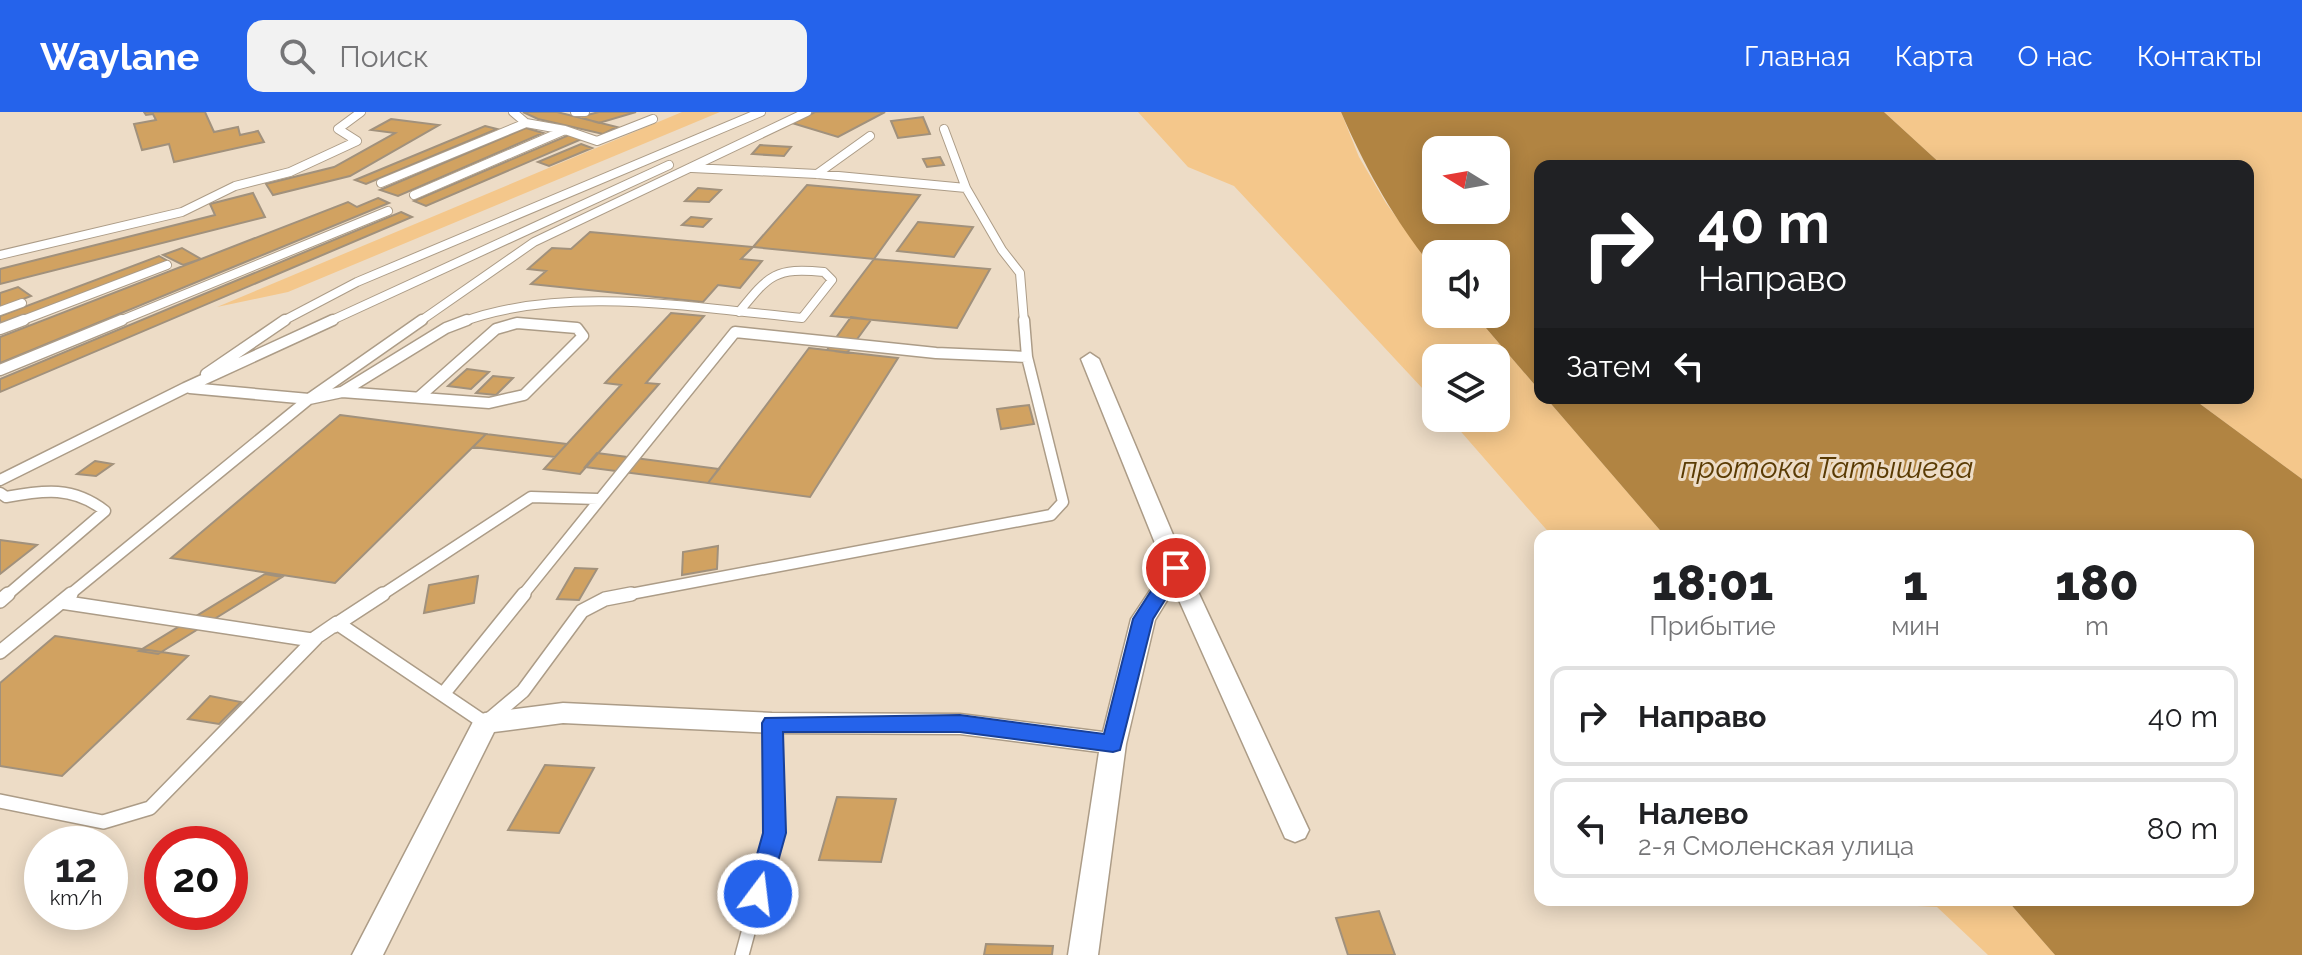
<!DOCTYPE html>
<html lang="ru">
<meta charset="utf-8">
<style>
body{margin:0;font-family:Raleway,sans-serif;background:#f2f2f2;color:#202124;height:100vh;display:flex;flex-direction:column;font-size:30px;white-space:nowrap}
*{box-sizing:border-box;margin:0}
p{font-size:26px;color:#757577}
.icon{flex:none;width:44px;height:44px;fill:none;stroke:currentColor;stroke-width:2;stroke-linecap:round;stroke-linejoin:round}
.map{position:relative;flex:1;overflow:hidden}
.sheet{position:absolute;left:1534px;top:418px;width:720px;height:376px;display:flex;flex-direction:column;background:#fff;border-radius:16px;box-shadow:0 4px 20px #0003}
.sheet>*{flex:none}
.hud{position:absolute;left:1534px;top:48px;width:720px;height:244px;border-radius:16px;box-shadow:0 4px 20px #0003;background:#202124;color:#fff;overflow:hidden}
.needle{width:52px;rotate:281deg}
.tools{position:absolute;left:1422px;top:24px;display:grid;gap:16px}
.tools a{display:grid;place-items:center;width:88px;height:88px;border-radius:16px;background:#fff;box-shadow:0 4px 20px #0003;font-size:40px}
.speed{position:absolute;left:24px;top:714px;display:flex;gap:16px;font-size:40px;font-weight:700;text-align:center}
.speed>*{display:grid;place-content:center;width:104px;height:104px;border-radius:50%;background:#fff;box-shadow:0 4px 20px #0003;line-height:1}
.speed small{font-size:20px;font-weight:400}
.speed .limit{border:12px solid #d22;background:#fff;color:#111}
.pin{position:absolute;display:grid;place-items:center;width:68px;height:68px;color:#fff;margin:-34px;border:4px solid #fff;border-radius:50%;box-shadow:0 2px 8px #0007}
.me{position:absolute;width:88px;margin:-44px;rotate:15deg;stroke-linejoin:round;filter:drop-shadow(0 0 6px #0008)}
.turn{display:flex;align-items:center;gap:28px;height:168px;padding:0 32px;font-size:36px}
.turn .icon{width:104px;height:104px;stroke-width:2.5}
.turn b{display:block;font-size:56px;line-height:68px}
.then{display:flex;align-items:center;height:76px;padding:0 32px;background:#0003;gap:16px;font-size:30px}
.eta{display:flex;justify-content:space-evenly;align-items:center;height:136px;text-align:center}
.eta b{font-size:48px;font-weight:800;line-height:56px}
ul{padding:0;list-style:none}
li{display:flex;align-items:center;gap:24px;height:100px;margin:0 16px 12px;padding:0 16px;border:4px solid #e0e0e0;border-radius:16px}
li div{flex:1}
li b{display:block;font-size:30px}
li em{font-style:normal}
header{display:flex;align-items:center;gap:48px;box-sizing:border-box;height:112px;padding:0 40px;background:#2563eb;color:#fff}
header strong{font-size:38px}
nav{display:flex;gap:44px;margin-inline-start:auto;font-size:28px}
.search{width:560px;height:72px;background:#f2f2f2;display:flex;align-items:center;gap:20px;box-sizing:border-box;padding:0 28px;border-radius:16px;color:#757577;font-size:30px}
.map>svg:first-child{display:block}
</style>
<header>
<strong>Waylane</strong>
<div class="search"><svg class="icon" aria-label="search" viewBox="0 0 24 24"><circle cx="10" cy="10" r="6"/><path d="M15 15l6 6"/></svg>Поиск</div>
<nav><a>Главная</a><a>Карта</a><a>О нас</a><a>Контакты</a></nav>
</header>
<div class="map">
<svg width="2302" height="843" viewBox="0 0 2302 843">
<rect width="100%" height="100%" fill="#eddcc6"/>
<path fill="#f4c78b" d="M682 0H720L288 180 217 195Z
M1138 0H1341L1359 45 1386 91 1436 160V202H1474L1540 279V286H1546L1665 424H1552L1449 306H1496V246H1436V291L1234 74 1188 55Z
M1884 0H2302V367L2192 286H2248V54H1943Z
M1853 788H2007L2055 843H1988L1937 795 1859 791Z"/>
<path fill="#b18442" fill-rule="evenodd" d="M1341 0H1884L1943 54H1540V279L1474 202H1496V142H1436V160C1395 109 1367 60 1341 0ZM1436 38H1496V98H1436Z
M1546 286H2192L2302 367V843H2055L2007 788H2248V424H1665Z"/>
<path fill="#d1a261" stroke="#a1917c" stroke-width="2" d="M144 0H205L214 20 238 15 240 23 258 19 264 30 174 50 169 32 142 38 134 12 156 8 153 2 146 3Z
M523 0H557L617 15 603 22 538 7Z
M599 0H636L599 11 579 5Z
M815 0H885L838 25 792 11Z
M923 5 930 22 898 26 891 9Z
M391 7 439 13 350 64 273 83 266 72 334 55 395 21 371 18Z
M485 14 497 17 366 72 355 68Z
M526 16 543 21 398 84 380 78Z
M569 23 582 27 426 94 414 89Z
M581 32 592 36 549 54 538 50Z
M760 33 791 35 784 44 752 42Z
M940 45 944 53 927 55 923 47Z
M807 73 920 83 874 147 753 135Z
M698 76 721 78 709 90 685 89Z
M253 81 265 105 0 172V157L215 103 210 92Z
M378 86 389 91 0 251V225L348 90 357 95Z
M401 100 412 105 0 280V267Z
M691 105 711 107 703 115 682 113Z
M918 110 973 115 954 145 897 139Z
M590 120 753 135 741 147 762 149 740 176 718 173 703 190 531 172 546 159 528 157 552 136 571 137Z
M182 136 201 147 183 153 163 143Z
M159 144 168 149 0 213V204Z
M874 147 990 157 957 216 831 204Z
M18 175 31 184 0 196V181Z
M671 201 704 204 646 271 659 272 580 362 544 357 621 273 605 271Z
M851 205 871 208 847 241 827 238Z
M809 236 898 246 810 385 708 371Z
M467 257 489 260 471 277 448 274Z
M493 264 513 266 496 283 476 281Z
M1029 293 1034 312 1001 317 997 297Z
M340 303 486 322 335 471 171 446Z
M486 322 567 332 555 345 473 335Z
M597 341 719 357 708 371 585 355Z
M95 349 113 352 96 364 77 362Z
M0 428 37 433 0 462Z
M718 434 717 457 682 463 683 440Z
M575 456 597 457 579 488 557 487Z
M265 462 282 465 158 542 139 539Z
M478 464 474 491 424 501 429 473Z
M55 524 188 544 62 664 0 654V571Z
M210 584 241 590 219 612 188 607Z
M545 653 594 656 559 721 508 718Z
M837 685 896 687 881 750 819 748Z
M1379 799 1395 843H1348L1336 806Z
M986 832 1053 834 1052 843H984Z"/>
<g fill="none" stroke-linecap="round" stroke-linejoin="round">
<defs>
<path id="lane-far2" d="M575 0H585
M944 17 966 76 1002 138 1020 161 1024 210
M565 18 597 29 653 7
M692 56 817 62 966 76
M817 62 870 24
M381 71 526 11 513 0
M414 83 565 18 526 11
M0 143 182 100 235 74 290 60 357 29 338 17 361 0
M0 199 22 191
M18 210 167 153
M117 210 388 99
M281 210 357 170 761 0
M328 210 669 53
M419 210 534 130 807 0
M462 210C564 172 696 196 802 206L832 168 824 160C775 155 769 163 739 200"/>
<path id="lane-far1" d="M0 217 24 208
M0 258 122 208
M206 262 285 208
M190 276 309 287 342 280 489 291 524 283 583 224 577 216 517 211 496 217 419 285
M342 280 446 216 467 208
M0 368 185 276 333 208
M0 381 6 385C44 378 73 374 105 399L6 484
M68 484 309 287 422 208
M380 484 531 385 598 387
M522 484 735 220 936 241 1027 245
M620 484 1051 403 1063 390 1027 245 1024 208"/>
<path id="lane" d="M0 489 8 482
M61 490 312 528 337 511 485 611 523 579 582 499 605 487 631 482
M334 514 383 482
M0 540 71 482
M444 581 524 482
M0 689 103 710 150 696 316 526
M742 843 775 721 772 611"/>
<path id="street" d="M1090 241 1099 247 1187 456 1309 718 1305 726 1295 730 1285 726 1174 477 1155 508 1126 632 1098 843H1068L1099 640 960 622 772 621 563 611 494 620 383 843H352L476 604 485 601 563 591 772 601 960 602 1103 620 1131 507 1165 456 1081 247Z"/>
</defs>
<use href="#lane-far2" stroke="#ac9c87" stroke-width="10"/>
<use href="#lane-far1" stroke="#ac9c87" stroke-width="13"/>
<use href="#lane" stroke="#ac9c87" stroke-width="16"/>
<use href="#street" stroke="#ac9c87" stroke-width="3"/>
<use href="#lane-far2" stroke="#fff" stroke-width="8"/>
<use href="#lane-far1" stroke="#fff" stroke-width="10"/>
<use href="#lane" stroke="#fff" stroke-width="13"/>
<use href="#street" fill="#fff" fill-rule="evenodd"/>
</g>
<path fill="#2563eb" stroke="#184099" stroke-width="2" d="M1176 449 1185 456 1153 507 1120 638 1113 640 960 620H783L786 721 767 789 758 793 750 789 746 782 763 721 762 611 765 606 960 603 1104 622 1133 507 1169 451Z"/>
<g text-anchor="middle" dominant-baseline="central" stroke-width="6" stroke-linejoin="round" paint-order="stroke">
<g font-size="30" font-style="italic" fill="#5a3b04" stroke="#eddcc6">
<text x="1827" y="355">протока Татышева</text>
</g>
</g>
</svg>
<div class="tools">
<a><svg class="needle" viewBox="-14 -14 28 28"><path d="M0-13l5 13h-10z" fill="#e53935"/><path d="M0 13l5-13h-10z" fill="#757577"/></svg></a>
<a><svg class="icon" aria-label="sound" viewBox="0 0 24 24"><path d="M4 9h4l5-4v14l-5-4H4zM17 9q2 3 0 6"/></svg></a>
<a><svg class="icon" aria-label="layers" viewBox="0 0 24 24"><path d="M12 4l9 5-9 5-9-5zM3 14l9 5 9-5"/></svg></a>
</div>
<div class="speed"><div>12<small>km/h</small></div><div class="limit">20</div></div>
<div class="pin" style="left:1176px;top:456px;background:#d93025"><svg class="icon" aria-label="arrive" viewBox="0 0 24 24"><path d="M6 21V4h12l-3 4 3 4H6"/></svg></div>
<svg class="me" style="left:758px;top:782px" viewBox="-20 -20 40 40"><circle r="17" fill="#2563eb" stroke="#fff" stroke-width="3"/><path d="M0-11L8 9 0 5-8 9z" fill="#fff"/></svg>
<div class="hud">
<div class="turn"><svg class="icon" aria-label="right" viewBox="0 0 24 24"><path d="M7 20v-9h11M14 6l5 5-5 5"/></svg><div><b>40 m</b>Направо</div></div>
<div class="then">Затем<svg class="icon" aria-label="left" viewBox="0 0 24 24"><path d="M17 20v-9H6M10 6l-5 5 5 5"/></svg></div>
</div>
<section class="sheet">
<div class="eta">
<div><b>18:01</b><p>Прибытие</p></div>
<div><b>1</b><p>мин</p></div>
<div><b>180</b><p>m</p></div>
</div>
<ul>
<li><svg class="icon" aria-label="right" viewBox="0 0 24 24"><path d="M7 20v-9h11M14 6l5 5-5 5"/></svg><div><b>Направо</b></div><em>40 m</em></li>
<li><svg class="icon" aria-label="left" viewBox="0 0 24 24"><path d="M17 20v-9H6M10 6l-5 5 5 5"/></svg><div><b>Налево</b><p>2-я Смоленская улица</p></div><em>80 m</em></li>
</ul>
</section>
</div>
